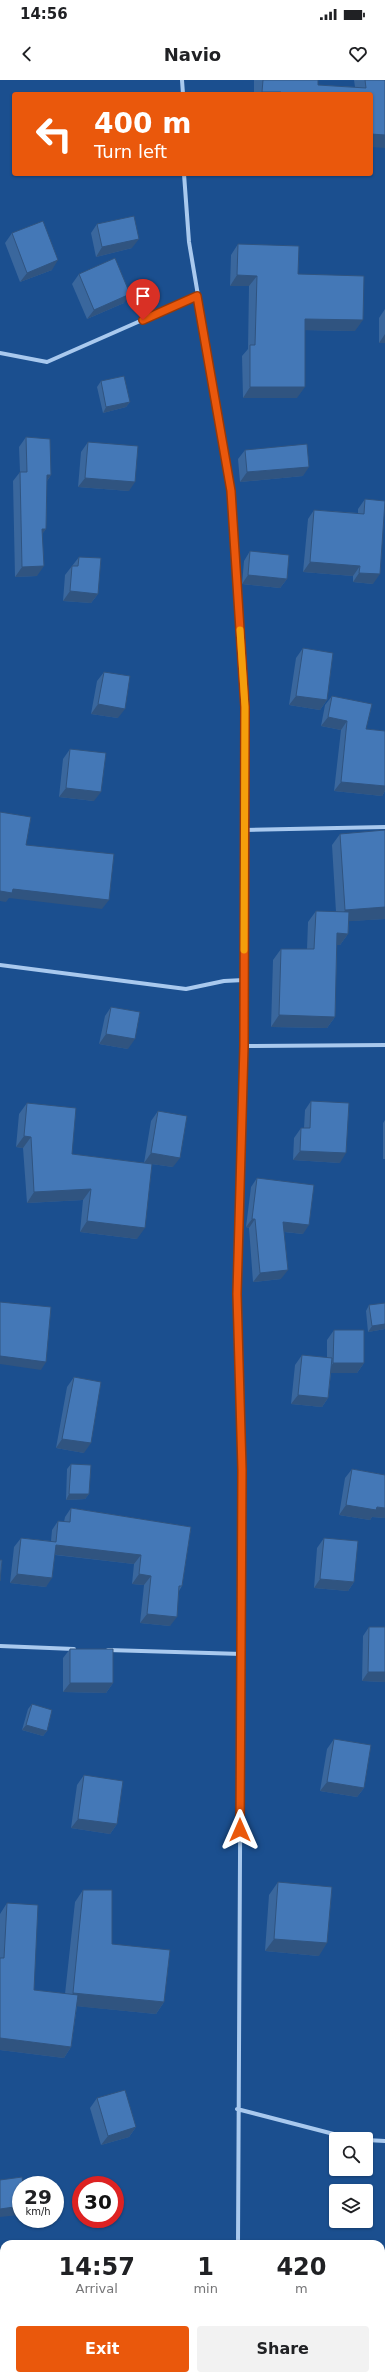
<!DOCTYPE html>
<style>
body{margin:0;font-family:"DejaVu Sans",sans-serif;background:#f2f2f2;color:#202124;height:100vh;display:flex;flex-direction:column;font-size:15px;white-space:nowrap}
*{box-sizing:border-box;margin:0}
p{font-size:13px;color:#757577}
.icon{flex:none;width:22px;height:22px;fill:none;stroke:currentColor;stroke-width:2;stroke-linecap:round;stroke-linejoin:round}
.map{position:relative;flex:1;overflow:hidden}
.panel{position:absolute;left:0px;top:2160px;width:385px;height:140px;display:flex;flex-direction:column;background:#fff;border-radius:12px 12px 0 0;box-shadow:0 1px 3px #0004}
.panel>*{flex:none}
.guide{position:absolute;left:12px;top:12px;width:361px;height:84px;border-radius:4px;box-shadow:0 1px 3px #0004;background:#ea580c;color:#fff;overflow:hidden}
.tools{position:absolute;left:329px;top:2052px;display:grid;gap:8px}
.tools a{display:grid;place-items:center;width:44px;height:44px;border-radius:4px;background:#fff;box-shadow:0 1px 3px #0004;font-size:20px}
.speed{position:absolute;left:12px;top:2096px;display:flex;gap:8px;font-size:20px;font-weight:700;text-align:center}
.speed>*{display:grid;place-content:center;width:52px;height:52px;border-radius:50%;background:#fff;box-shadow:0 1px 3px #0004;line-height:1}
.speed small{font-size:10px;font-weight:400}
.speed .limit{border:6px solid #d22;background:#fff;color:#111}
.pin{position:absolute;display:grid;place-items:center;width:34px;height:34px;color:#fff;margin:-41px -17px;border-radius:50% 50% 50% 0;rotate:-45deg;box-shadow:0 0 4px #0007}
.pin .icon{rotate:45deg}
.me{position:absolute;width:44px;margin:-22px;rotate:0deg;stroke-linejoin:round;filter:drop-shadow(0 0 3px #0008)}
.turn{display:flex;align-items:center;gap:14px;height:84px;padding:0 16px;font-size:18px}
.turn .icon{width:52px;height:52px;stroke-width:2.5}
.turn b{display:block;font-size:28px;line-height:34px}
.eta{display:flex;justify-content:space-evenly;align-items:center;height:68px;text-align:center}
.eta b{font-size:24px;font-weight:800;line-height:28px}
.action{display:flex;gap:8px;margin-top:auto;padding:8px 16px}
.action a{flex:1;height:46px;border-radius:4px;background:#ea580c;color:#fff;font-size:16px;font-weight:800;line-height:46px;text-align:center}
.action a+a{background:#f2f2f2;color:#202124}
.status{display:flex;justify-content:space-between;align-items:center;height:28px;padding:0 20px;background:#fff;direction:ltr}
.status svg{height:11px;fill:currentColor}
header{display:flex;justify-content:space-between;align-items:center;height:52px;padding:0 16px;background:#fff;font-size:18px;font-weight:800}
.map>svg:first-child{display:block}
</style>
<div class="status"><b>14:56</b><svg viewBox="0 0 49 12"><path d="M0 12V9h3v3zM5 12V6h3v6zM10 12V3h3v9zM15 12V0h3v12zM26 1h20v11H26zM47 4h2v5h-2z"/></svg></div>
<header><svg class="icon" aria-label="back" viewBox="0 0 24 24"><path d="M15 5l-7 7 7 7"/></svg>Navio<svg class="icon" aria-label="heart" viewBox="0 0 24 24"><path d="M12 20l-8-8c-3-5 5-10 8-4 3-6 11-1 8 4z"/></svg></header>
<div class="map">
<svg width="385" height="2300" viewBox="0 0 385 2300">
<rect width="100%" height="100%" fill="#1b4f8f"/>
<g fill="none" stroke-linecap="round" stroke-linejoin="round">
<path stroke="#a9c9ee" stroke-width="4" d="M182 0 183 14
M184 94 189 162 231 411 245 627 244 966 237 1214 242 1391 238 2164
M0 273 47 282 197 216
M244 750 385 747
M0 885 186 909 224 901 244 900
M244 966 385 965
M0 1566 74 1569
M108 1570 242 1574
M237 2029 353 2059
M366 2060 385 2061
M238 2300V2296"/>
</g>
<path fill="#3a679d" d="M254 0H318V5L355 7 354 0H385L371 14H254Z
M97 144 132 168 96 177 91 153Z
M12 153 52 190 20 202 5 163Z
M238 164 298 194 355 251 305 250 297 318H243L242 276 248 269 249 206H230L231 175Z
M79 194 124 223 87 239 72 204Z
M385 229V263H379V238Z
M101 301 130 322 126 327 103 333 97 307Z
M26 357 51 395 47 401 46 449 42 454 37 496 15 497 13 401 20 392 19 367Z
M88 362 129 411 78 407 81 372Z
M245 370 303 396 240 402 238 379Z
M365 419 373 504 353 502V496L303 492 308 439 314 430 358 433V429Z
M250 471 287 499 280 508 242 504 244 481Z
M79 477 98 514 91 523 63 521 65 495Z
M303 568 327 620 320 630 289 625 296 578Z
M104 592 118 638 91 634 97 601Z
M332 616 366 649 385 651V711L382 716 334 711 341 650 321 646 325 625Z
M70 669 94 721 59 717 63 679Z
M340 754 385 839 349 841 348 854 340 865H337L335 937 327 948 271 947 273 880 281 869H307L308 842 316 831 336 832 332 765Z
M111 927 128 969 99 964 105 936Z
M311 1021 340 1083 293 1080 294 1058 301 1048H304L305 1030Z
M27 1023 72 1074 144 1083 151 1041 158 1031 173 1087 152 1084 137 1159 80 1152 83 1120 27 1123 23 1068 16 1067 19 1034Z
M385 1040V1079H383V1043Z
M257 1098 303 1154 284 1152 281 1199 253 1202 249 1148 246 1147 251 1107Z
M369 1225 385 1249 368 1252 366 1231Z
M334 1250 364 1283 357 1293H331L328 1318 322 1327 291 1324 295 1285 302 1275 327 1278V1260Z
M74 1297 84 1373 56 1368 67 1307Z
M71 1384 89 1414 85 1419 66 1420 67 1389Z
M352 1389 385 1395V1438L372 1437 370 1440 339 1435 345 1398Z
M71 1428 191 1447 182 1506 179 1511 170 1546 140 1543 144 1505 132 1504 134 1484 55 1475 46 1507 10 1503 14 1467 21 1458 51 1461 52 1450 58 1441 64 1442 65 1437Z
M324 1458 354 1502 348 1511 314 1508 317 1468Z
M369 1547 385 1602 362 1601 363 1556Z
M70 1569 113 1603 106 1613 63 1612V1578Z
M32 1624 47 1651 43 1656 22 1650 28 1629Z
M334 1659 364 1708 357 1717 320 1711 327 1669Z
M84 1695 117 1744 110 1754 71 1748 77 1705Z
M278 1802 319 1876 265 1871 269 1815Z
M83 1810 112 1864 164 1922 156 1934 77 1926 71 1967 64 1978 0 1970V1834L7 1823 34 1910 65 1914 75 1822Z
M97 2018 136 2047 129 2057 101 2065 90 2028Z
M135 2296H213L212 2300H134Z"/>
<path fill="#305480" d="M262 12H281L280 14H261Z
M371 54 385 55V68L371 67Z
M139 159 132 168 96 177 102 167Z
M58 180 52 190 20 202 27 193Z
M237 195 257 196 249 206H230Z
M130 214 124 223 87 239 94 230Z
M305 239 363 240 355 251 297 250Z
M385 254V263H379Z
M250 307H305L297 318H243Z
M130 322 126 327 103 333 106 327Z
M309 387 303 396 240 402 247 392Z
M47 395H51L44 405Z
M85 398 135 402 129 411 78 407Z
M42 449H46L39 458Z
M310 482 360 486 353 496 303 492Z
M44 486 37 496 15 497 22 487Z
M359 493 380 494 373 504 353 502Z
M248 495 287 499 280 508 242 504Z
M70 511 98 514 91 523 63 521Z
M296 616 327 620 320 630 289 625Z
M98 624 125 629 118 638 91 634Z
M328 637 347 641 341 650 321 646Z
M341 702 385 706V711L382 716 334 711Z
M66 708 101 712 94 721 59 717Z
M13 809 109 820 102 829 9 818 6 822 0 821V811Z
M385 827V839L337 842 345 830Z
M337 853 348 854 340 865H329Z
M279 935 335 937 327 948 271 947Z
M106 954 135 959 128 969 99 964Z
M24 1056 31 1057 23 1068 16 1067Z
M300 1071 346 1073 340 1083 293 1080Z
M151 1073 180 1078 173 1087 144 1083Z
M91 1109 83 1120 27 1123 34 1112Z
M252 1139H255L249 1148 246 1147Z
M87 1141 145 1148 137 1159 80 1152Z
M283 1142 309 1145 303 1154 277 1151Z
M288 1190 281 1199 253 1202 260 1193Z
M385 1244V1249L368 1252 372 1246Z
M0 1276 46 1282 41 1290 0 1284Z
M333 1283H364L357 1293H327Z
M298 1315 328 1318 322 1327 291 1324Z
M62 1359 91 1363 84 1373 56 1368Z
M69 1414H89L85 1419 66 1420Z
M346 1425 385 1428V1438L372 1437 370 1440 339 1435Z
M56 1465 141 1475 134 1484 49 1474Z
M17 1494 52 1498 46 1507 10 1503Z
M139 1494 151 1496 144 1505 132 1504Z
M320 1499 354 1502 348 1511 314 1508Z
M147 1534 177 1537 170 1546 140 1543Z
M368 1592H385V1602L362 1601Z
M70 1603H113L106 1613 63 1612Z
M26 1645 47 1651 43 1656 22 1650Z
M327 1702 364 1708 357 1717 320 1711Z
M78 1739 117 1744 110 1754 71 1748Z
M274 1859 327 1863 319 1876 265 1871Z
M73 1913 164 1922 156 1934 64 1925Z
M0 1958 71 1967 64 1978 0 1970Z
M136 2047 129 2057 101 2065 108 2056Z
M21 2126V2132L19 2135 0 2137V2129Z"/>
<path fill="#4478b7" stroke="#305480" d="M263 0H318V5L366 8 365 0H385V55L371 54V14H281V12H262Z
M134 136 139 159 102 167 97 144Z
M43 141 58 180 27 193 12 153Z
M238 164 299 166 298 194 364 196 363 240 305 239V307H250V265H255L257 196 237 195Z
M115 178 130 214 94 230 79 194Z
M124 296 130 322 106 327 101 301Z
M26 357 50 359 51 395H47L46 449H42L44 486 22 487 20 392H27Z
M88 362 138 366 135 402 85 398Z
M307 364 309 387 247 392 245 370Z
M365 419 385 421 380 494 359 493 360 486 310 482 314 430 364 434Z
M250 471 289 475 287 499 248 495Z
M79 477 101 478 98 514 70 511 72 486H78Z
M303 568 333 573 327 620 296 616Z
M104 592 130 596 125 629 98 624Z
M332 616 372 624 366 649 385 651V706L341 702 347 641 328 637Z
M70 669 106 673 101 712 66 708Z
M0 732 31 737 26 765 114 774 109 820 13 809 12 813 0 811Z
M385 750V827L345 830 340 754Z
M316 831 349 832 348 854 337 853 335 937 279 935 281 869H314Z
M111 927 140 932 135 959 106 954Z
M311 1021 349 1023 346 1073 300 1071 301 1048H310Z
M27 1023 76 1028 72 1074 152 1084 145 1148 87 1141 91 1109 34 1112 31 1057 24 1056Z
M158 1031 187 1036 180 1078 151 1073Z
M257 1098 314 1105 309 1145 283 1142 288 1190 260 1193 255 1139H252Z
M0 1222 51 1227 46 1282 0 1276Z
M385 1223V1244L372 1246 369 1225Z
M334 1250H364V1283H333Z
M302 1275 332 1278 328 1318 298 1315Z
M74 1297 101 1302 91 1363 62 1359Z
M71 1384 91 1385 89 1414H69Z
M352 1389 385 1395V1428L377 1427 376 1430 346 1425Z
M71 1428 191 1447 182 1506H179L177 1537 147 1534 151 1496 139 1494 141 1475 56 1465 52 1498 17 1494 21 1458 56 1462 58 1441 70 1442Z
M324 1458 358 1461 354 1502 320 1499Z
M0 1480H2L0 1501Z
M369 1547H385V1592H368Z
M70 1569H113V1603H70Z
M32 1624 52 1630 47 1651 26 1645Z
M334 1659 371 1665 364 1708 327 1702Z
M84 1695 123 1701 117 1744 78 1739Z
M278 1802 332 1807 327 1863 274 1859Z
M83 1810H112V1864L170 1870 164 1922 73 1913Z
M7 1823 38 1825 34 1910 78 1915 71 1967 0 1958V1878H4Z
M125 2010 136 2047 108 2056 97 2018Z
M22 2097 23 2105H21V2126L0 2129V2100Z
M141 2296H213L212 2300H141Z"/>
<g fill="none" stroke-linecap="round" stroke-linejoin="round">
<defs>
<path id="route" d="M143 240 197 216 231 411 245 627 244 966 237 1214 242 1390 240 1750"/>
</defs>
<use href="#route" stroke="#983908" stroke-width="10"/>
<use href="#route" stroke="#ea580c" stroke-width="7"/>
<path stroke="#f59e0b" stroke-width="7" d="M240 550 245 627 244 870"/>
</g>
</svg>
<div class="tools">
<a><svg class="icon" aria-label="search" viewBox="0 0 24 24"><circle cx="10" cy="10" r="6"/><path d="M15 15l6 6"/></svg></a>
<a><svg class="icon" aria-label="layers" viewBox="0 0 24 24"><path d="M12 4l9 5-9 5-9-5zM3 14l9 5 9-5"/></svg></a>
</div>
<div class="speed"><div>29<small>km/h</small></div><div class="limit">30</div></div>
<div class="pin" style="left:143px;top:240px;background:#d93025"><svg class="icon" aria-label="arrive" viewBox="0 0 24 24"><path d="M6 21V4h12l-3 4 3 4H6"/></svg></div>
<svg class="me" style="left:240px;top:1750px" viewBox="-20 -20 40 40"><path d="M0-17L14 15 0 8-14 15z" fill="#ea580c" stroke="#fff" stroke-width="4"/></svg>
<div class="guide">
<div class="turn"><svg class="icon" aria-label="left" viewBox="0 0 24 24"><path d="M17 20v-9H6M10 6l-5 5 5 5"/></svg><div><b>400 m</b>Turn left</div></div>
</div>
<section class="panel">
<div class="eta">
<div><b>14:57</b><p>Arrival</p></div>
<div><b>1</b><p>min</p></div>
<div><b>420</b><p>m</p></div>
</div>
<div class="action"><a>Exit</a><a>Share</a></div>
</section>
</div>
